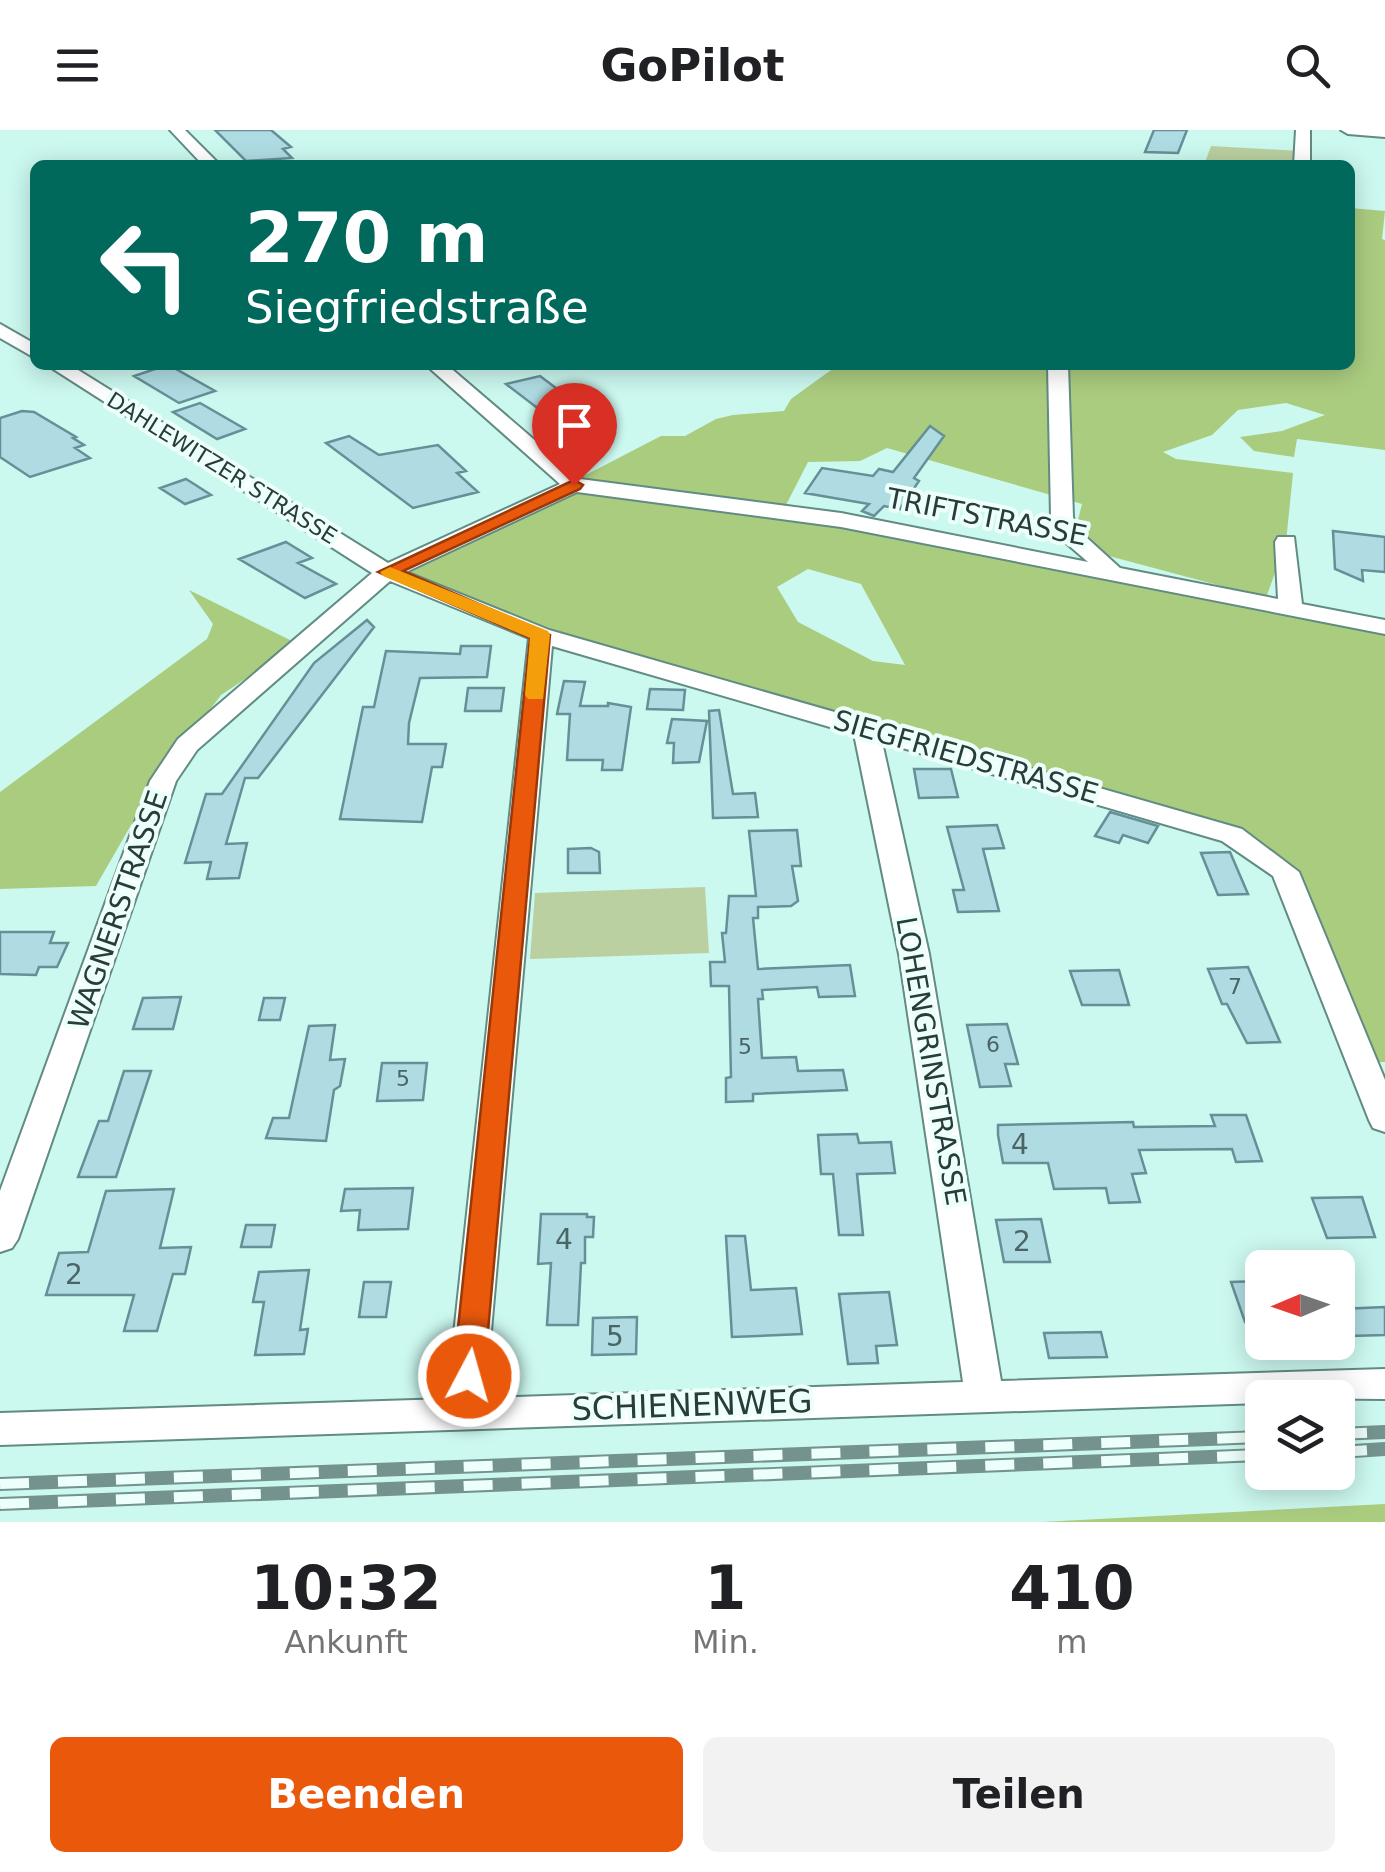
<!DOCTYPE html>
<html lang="de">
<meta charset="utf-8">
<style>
body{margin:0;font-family:"DejaVu Sans",sans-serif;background:#f2f2f2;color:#202124;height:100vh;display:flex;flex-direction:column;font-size:38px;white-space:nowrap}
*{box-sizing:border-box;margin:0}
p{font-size:32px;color:#757577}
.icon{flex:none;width:55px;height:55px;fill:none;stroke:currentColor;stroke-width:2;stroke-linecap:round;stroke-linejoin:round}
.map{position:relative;height:1392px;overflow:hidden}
.drawer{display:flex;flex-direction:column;background:#fff;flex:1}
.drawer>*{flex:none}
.hud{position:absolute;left:30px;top:30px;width:1325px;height:210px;border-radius:15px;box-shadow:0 5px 25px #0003;background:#00695c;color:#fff;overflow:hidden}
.needle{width:65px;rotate:268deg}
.buttons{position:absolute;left:1245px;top:1120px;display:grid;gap:20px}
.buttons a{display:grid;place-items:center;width:110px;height:110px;border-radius:15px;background:#fff;box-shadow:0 5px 25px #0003;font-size:50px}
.pin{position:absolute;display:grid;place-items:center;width:85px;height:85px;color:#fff;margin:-102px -42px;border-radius:50% 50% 50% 0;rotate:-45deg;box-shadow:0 0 10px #0007}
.pin .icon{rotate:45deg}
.me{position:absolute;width:110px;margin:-55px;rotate:6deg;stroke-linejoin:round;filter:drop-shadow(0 0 8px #0008)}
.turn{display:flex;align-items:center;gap:35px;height:210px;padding:0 50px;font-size:45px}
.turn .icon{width:130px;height:130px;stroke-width:2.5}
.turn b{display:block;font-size:70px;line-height:85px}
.eta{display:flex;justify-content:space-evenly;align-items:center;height:170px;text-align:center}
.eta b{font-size:60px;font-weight:600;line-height:70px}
.primary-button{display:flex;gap:20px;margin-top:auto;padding:20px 50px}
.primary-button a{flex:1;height:115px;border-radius:15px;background:#ea580c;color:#fff;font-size:40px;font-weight:600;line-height:115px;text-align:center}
.primary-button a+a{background:#f2f2f2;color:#202124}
header{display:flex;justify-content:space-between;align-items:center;height:130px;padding:0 50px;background:#fff;font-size:45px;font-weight:600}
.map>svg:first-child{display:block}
</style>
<header><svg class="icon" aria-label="menu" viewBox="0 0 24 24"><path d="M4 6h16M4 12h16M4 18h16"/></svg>GoPilot<svg class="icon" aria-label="search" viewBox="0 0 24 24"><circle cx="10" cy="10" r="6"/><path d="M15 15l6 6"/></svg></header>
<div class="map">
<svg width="1385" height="1392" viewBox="0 0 1385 1392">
<rect width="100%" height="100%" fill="#cbf8ef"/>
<path fill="#bad0a0" d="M1211 16 1301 21 1302 35H1204Z
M705 757 709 823 530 829 535 763Z"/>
<path fill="#aacc7f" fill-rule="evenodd" d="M1350 78 1385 81 1382 109 1385 110V320L1297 309 1294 327 1254 321 1240 307 1282 301 1325 285 1286 273 1238 280 1212 305 1163 322 1176 329 1293 343 1286 412 1266 468 1109 426 1075 402 1082 374 887 318 860 331 808 332 786 375 580 348 661 306H685L716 289 733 285 784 281 791 269 838 235H1350Z
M556 359 840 396 1385 501V932H1362L1285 743 1232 705 541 505 387 442ZM808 439 861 454 905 535 873 531 798 492 777 457Z
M189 460 298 514 221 565 154 655 96 756 0 759V662L207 509 213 494Z
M1385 1374V1392H1042Z"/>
<path fill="#afdce3" stroke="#659097" stroke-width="2.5" d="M215 0H271L291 17 283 19 292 28 246 31Z
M1154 0H1187L1178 23 1145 22Z
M164 236 174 238 215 261 179 273 134 246Z
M540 246 605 295 573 302 544 275 536 277 506 254Z
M200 273 245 299 217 309 173 282Z
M22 281 34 282 76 307 73 308 84 315 75 318 90 328 30 347 0 327V288Z
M930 296 944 306 914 348 919 351 900 379 884 376 874 386 862 381 869 374 805 363 822 338 873 346 879 339 893 342Z
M349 306 379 325 438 315 466 341 457 343 478 362 413 378 326 313Z
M186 349 194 354 211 365 185 374 160 358Z
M1333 401 1385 407V442L1362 440 1363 451 1335 439Z
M286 412 312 428 298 433 336 454 305 468 239 429Z
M367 490 374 497 258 648H245L226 714 247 713 239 748 207 749 211 732 185 733 206 664H222L314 533Z
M461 516H491L487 547 420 548 409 593 408 614H446L442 637H432L422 692 340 689 363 577H374L386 521 460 524Z
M564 551 585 552 580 576H608V573L631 577 622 640H602L603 630H567L570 584H557Z
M468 558H504L501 581H465Z
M650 559 685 560 683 580 647 579Z
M719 580 733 664 755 663 758 687 713 688 709 581Z
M672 589 707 591 699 632 673 633 674 613H667Z
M914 639H951L958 667 919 668Z
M1110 682 1158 696 1148 713 1123 705 1119 713 1095 706Z
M997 695 1004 718 983 719 999 781 958 782 953 760H964L947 697Z
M797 700 801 736H792L798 771 791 776 758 777V788H753L758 839 850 835 855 866 819 867 817 857 762 860 763 869H758L762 928 796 927 798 941 843 940 847 960 753 964V971L726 972V948L731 947 729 856H711L710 832H725L722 803H726L729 766H756L749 701Z
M591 718 599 722 600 743H568V719Z
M1230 722 1248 764 1218 765 1201 723Z
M0 802H54L50 813H68L57 837H39L36 845 0 844Z
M1248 837 1280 912 1247 913 1227 874H1222L1208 839Z
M1119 840 1129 875H1082L1070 841Z
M181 867 173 899H133L143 868Z
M264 868H285L280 890H259Z
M1007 894 1018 934H1005L1011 956 980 957 967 895Z
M335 895 330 930 345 929 340 956 334 960 326 1011 266 1008 273 988H289L309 896Z
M382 933H427L423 970 377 971Z
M124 941H151L116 1047H78L99 991H108Z
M1211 985H1246L1262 1031 1236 1032 1232 1019 1139 1020 1146 1043 1132 1044 1140 1072 1109 1073 1106 1058 1054 1059 1048 1033H1003L998 1005V995L1133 992 1134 997 1215 996Z
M857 1004 859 1013 891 1012 895 1043 857 1044 863 1105H839L833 1044H821L818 1005Z
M413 1058 408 1099 358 1100 360 1080 341 1081 345 1059Z
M174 1059 160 1118 191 1117 185 1144H173L157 1201H124L134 1165H46L59 1123 88 1122 106 1061Z
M1362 1067 1375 1107 1327 1108 1312 1068Z
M541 1084H587V1087H594L593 1107H585V1133H581L578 1195H547L551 1133 538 1134Z
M1041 1089 1050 1132H1004L996 1090Z
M246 1095H275L271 1117H241Z
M726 1106H745L751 1160 796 1158 802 1204 732 1207Z
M309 1140 300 1200 308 1199 304 1224 255 1225 264 1172H253L259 1142Z
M1262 1151V1191L1245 1192 1231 1152Z
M364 1152H391L386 1187H359Z
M889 1162 897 1215 876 1216 878 1233 848 1234 839 1164Z
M1385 1177V1205L1350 1206 1340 1179Z
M637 1187 636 1224 592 1225 593 1188Z
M1101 1202 1107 1227 1049 1228 1044 1203Z"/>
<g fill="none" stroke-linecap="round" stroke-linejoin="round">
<defs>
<path id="minor" d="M170 0H185L220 35H203Z
M1296 0H1310V35H1294Z
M1341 0H1385V7L1348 4Z
M0 194 35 214V228L0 208Z
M47 235H70L388 433 560 354 426 235H447L580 349 841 383 1088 432 1058 406 1051 387 1048 235H1068L1073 387 1076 398 1120 438 1278 469 1275 412 1278 407H1294L1302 474 1385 490V504L841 397 577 362 406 442 549 500 1242 699 1299 742 1385 950V1002L1373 998 1369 990 1273 746 1222 711 882 612 929 824 1001 1251 1385 1239V1269L1262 1268V1273L0 1315V1283L447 1269 529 508 390 451 197 620 176 651 18 1109 12 1118 0 1122V1061L150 651 178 609 372 443ZM552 516 854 604 899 824 963 1252 485 1268Z"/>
</defs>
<use href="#minor" stroke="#618b83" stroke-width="4"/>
<use href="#minor" fill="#fff" fill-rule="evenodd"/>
<defs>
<path id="rail" d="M1338 1304 1385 1302
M1338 1322 1385 1319
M0 1354 1262 1307
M0 1374 1262 1325"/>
</defs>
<use href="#rail" stroke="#75938e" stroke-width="14"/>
<use href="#rail" stroke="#edfffb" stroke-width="10" stroke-dasharray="29" stroke-linecap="butt"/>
</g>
<path fill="#ea580c" stroke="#983908" stroke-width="2.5" d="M574 350 583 355 580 359 403 441 550 505 484 1246 480 1255 469 1258 458 1255 453 1246 530 508 378 442Z"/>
<path fill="#f59e0b" d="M390 437 548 501 550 505 543 569H528L525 565 530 508 383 446 380 442Z"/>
<g text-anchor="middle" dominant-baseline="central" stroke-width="8" stroke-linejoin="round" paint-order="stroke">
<g font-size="22" fill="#2a3c39" stroke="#edfffb">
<text transform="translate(222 338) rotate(32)">DAHLEWITZER STRASSE</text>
</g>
<g font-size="22" fill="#4b6464">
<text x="1235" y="856">7</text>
<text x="993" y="914">6</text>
<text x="745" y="916">5</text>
<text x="403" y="948">5</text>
</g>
<g font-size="28" fill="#2a3c39" stroke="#edfffb">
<text transform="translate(987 387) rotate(11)">TRIFTSTRASSE</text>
<text transform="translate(966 627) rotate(16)">SIEGFRIEDSTRASSE</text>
<text transform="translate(118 780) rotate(-71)">WAGNERSTRASSE</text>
<text transform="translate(931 931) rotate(80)">LOHENGRINSTRASSE</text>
</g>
<g font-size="28" fill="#4b6464">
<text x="1020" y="1014">4</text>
<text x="564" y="1109">4</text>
<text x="1022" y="1111">2</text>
<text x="74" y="1144">2</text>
<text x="615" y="1206">5</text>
</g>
<g font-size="32" fill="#2a3c39" stroke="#edfffb">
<text transform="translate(692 1275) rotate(-2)">SCHIENENWEG</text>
</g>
</g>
</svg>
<div class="buttons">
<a><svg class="needle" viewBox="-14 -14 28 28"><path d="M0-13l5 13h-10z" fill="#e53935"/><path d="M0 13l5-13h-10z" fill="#757577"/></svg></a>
<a><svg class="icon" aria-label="layers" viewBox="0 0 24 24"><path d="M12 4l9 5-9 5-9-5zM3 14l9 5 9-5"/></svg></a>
</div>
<div class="pin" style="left:574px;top:355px;background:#d93025"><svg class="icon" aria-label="arrive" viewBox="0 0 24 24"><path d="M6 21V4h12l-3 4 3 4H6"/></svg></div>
<svg class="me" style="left:469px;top:1246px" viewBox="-20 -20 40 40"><circle r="17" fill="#ea580c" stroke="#fff" stroke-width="3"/><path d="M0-11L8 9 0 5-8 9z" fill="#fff"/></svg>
<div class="hud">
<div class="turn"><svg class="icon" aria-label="left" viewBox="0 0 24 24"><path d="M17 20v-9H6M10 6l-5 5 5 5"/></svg><div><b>270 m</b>Siegfriedstraße</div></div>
</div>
</div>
<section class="drawer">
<div class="eta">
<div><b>10:32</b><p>Ankunft</p></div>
<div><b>1</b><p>Min.</p></div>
<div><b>410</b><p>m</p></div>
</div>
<div class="primary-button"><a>Beenden</a><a>Teilen</a></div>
</section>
